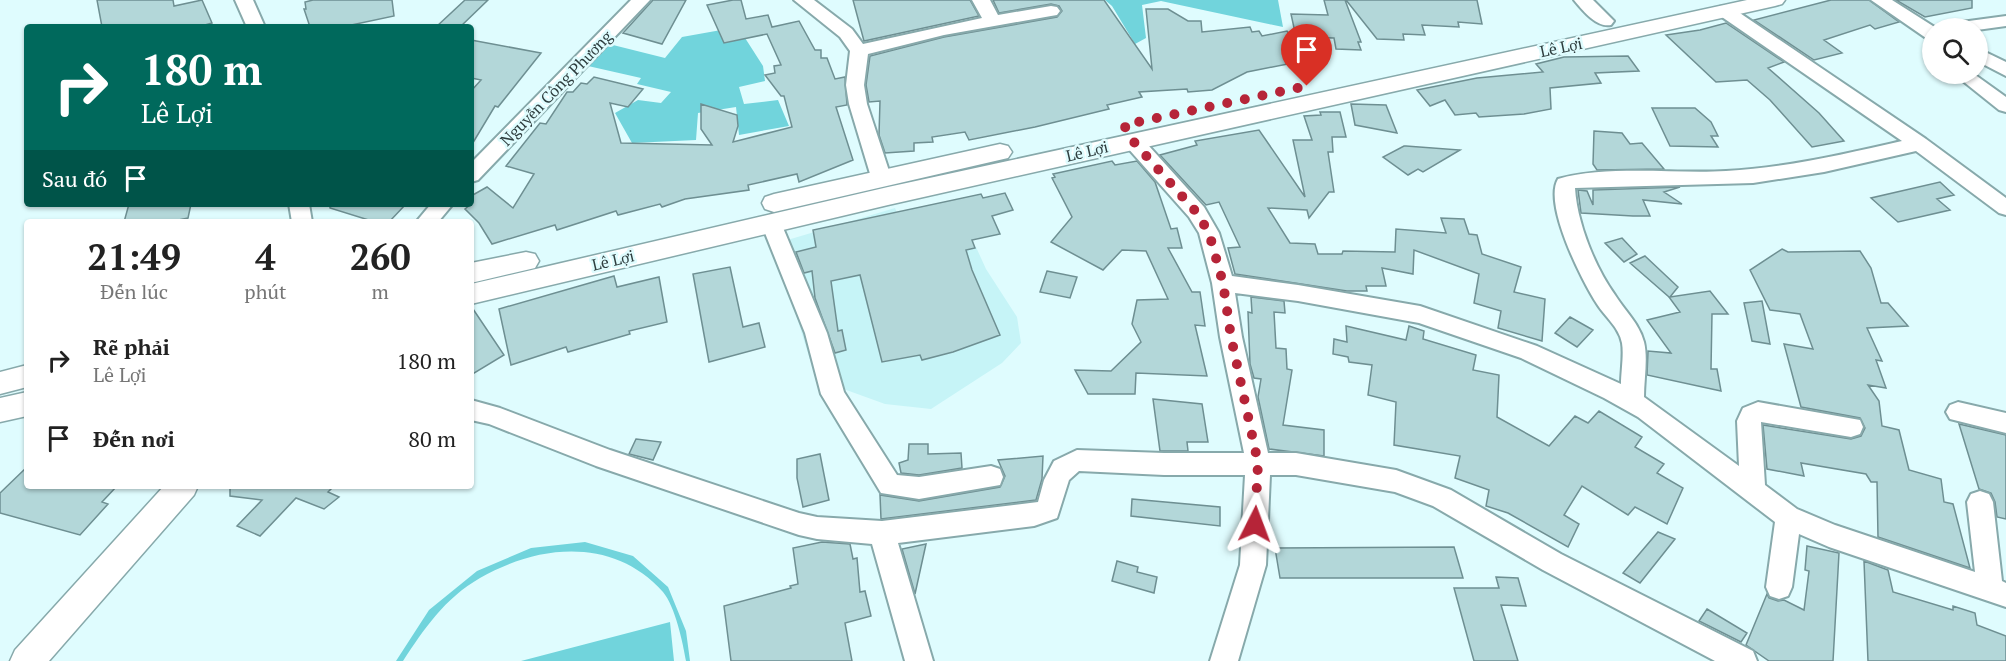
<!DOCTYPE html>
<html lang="vi">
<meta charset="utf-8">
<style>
body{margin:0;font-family:"PT Serif",serif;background:#f6f6f6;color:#222;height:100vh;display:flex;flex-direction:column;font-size:22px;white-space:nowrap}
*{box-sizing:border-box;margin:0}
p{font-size:20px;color:#767676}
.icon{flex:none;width:33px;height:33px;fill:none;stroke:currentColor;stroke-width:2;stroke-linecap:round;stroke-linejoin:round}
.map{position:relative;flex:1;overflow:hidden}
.details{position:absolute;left:24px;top:219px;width:450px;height:270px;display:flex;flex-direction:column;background:#fff;border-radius:6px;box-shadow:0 2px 4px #0004}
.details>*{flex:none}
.banner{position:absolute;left:24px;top:24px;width:450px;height:183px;border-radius:6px;box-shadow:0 2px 4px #0004;background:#00695c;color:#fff;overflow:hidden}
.fabs{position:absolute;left:1922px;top:18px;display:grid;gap:12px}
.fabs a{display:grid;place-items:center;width:66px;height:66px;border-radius:50%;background:#fff;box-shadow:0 2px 4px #0004;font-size:30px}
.pin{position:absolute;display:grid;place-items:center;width:51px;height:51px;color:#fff;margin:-62px -26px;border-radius:50% 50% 50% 0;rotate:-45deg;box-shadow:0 0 6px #0007}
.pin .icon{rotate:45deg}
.me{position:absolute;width:66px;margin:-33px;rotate:3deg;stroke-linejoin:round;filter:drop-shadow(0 0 4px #0008)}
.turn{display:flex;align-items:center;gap:21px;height:126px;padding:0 18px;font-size:27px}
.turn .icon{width:78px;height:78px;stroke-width:2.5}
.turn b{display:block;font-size:42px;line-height:51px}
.then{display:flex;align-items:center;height:57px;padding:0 18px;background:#0003;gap:12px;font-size:22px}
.eta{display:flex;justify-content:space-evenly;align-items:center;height:102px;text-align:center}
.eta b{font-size:36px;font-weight:600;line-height:42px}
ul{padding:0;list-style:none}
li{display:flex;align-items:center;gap:18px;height:78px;padding:0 18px}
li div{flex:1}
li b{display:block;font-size:22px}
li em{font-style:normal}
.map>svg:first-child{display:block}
</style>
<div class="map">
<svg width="2006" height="661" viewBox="0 0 2006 661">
<rect width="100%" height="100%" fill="#dffcfe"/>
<path fill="#c6f4f7" d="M895 208 918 266 976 247 986 269 1017 317 1021 343 1002 363 931 409 885 404 816 379 774 244Z"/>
<path fill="#71d4dc" d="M1105 0H1278L1283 27 1161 1 1142 5 1146 38 1135 44 1112 6Z
M738 27 763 66 765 81 739 87 744 104 778 100 789 126 739 135 736 107 698 113 696 140 632 143 615 113 638 100 661 103 671 92 637 84 641 78 588 66 609 44 665 58 682 37Z
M585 542 633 556 668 587 686 631 690 661H686C683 643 675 606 663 592 614 537 539 544 480 578 445 598 424 629 403 661H396L429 610 477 571 531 548Z
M670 622 674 661H521Z"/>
<path fill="#b3d7d9" stroke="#6e8f92" stroke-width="1.5" d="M97 0H173L174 6 202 0 212 23 198 27H102Z
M313 0H392L394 16 342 27H310L304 9H306L305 2Z
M465 0H488L460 27H436Z
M653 0H686L662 44 623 33Z
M733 0H741L746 19 768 15 772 27 799 21 815 50H821V58H827L835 79 845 77 847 105 836 107 853 160 799 182 797 174 748 185 749 190 685 199 662 207 660 204 618 215 616 211 557 230 555 225 492 244 479 223 465 209 471 204V196L487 187 513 208 534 174 506 166 540 123 546 124 567 92H573L581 83 587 84 594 77 643 89 628 107 610 103 621 143 712 145 701 129V104L737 115 738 126 733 142 792 127 784 96H781L765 75 775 73 774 66 781 65 767 34 724 43 707 5Z
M853 0H970L979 16 864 41Z
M993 0H1104L1152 69 1146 9H1168L1188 21H1201L1202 32 1250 27 1252 32 1259 31 1262 36 1287 31 1308 60 1247 72 1212 90 1188 92 1187 89 1139 92 1142 97 1107 105 1109 109 1035 127 969 140 965 132 932 137 933 142 914 143V151L885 153 879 135 880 101 869 102 866 85 870 56 944 37 1057 17 1062 11 1059 6 1051 4 999 13Z
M1324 0H1345L1361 42H1358L1361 50 1336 49 1334 38 1296 37 1291 14 1328 15Z
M1346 0H1477L1482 24 1458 22 1459 27 1422 25 1425 35 1403 34 1404 40 1377 39Z
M1831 0H1869L1899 22 1875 29 1870 25 1824 40 1842 53 1814 60 1754 20Z
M1896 0H1972V8L1925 17Z
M1726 23 1784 62 1768 68 1819 113 1844 141 1812 147 1770 100 1747 80 1716 82 1666 35 1700 30Z
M471 40 541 53 498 107 495 106 471 146V91L481 80 471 78Z
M1628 56 1639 71 1595 73 1601 83 1550 88 1551 109 1524 114 1479 117 1476 113 1455 115 1445 100 1430 106 1417 90 1477 78 1543 72 1536 64 1564 57Z
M1351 104 1386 105 1397 133 1355 125Z
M1652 108H1695L1711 122 1718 136H1711L1718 147 1670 146Z
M1320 112H1340L1346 137H1332L1333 152H1328L1334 192H1329L1309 218 1307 210 1268 208 1290 243 1315 244 1318 254H1342L1343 251 1395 252 1396 229 1446 233 1441 218 1464 219 1469 234 1477 235 1482 254 1521 267 1514 292 1545 299 1542 341 1498 328 1501 311 1474 303 1479 274 1414 250 1413 274 1382 268 1386 286H1366L1367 291H1347L1235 274 1228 248 1240 247 1219 202 1206 205 1160 155 1197 145 1195 141 1259 130 1305 197 1293 140H1312L1304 116 1321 115Z
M1594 131 1622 133 1630 144 1642 143 1664 169 1597 170 1593 164Z
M1404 146H1406L1460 150 1423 172 1418 169 1408 175 1383 157Z
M1112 161 1115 165 1137 161 1155 182 1171 229 1177 228 1182 248H1168L1192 292H1200L1205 326 1195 325 1207 376 1136 373 1135 394H1088L1075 370 1111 371 1141 342 1132 324 1137 300 1168 299 1146 251 1122 250 1103 270 1051 242 1072 217 1052 178 1055 177 1053 174Z
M1940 182 1954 195 1937 199 1950 210 1898 222 1871 198Z
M1680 187 1664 192 1682 204 1643 200 1650 216H1633L1581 213 1578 190 1587 191 1593 205V190Z
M1005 193 1013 210 992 216 1000 234 972 240 975 248 966 250 972 270 1000 335 953 352 922 360 920 355 882 362 860 275 831 281 838 331 842 330 846 350 835 353 815 298 812 271 804 273 796 252 816 247 813 230 981 194 983 198Z
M129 204H191L188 218 169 222H124Z
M330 204H406L389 222H375L330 208Z
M1622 238 1637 254 1624 262 1605 243Z
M1782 249 1788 252 1860 251 1871 268 1881 303H1888L1908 326 1867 328 1882 361 1876 360 1886 388 1868 385 1879 401 1882 426 1899 430 1909 470 1941 479 1944 502 1953 504 1970 568 1878 537 1877 482H1871L1866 474 1801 463 1804 476 1767 469 1763 425 1851 439 1861 436 1865 428 1860 418 1801 407 1784 344 1813 349 1800 314 1770 310 1750 270Z
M1645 256 1678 287 1670 297 1710 291 1728 314H1712L1711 369H1717L1721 391 1647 375 1648 351 1671 353 1647 320 1680 312 1669 297 1630 263Z
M730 267 743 327 759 323 765 347 709 362 693 274Z
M1047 271 1077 277 1070 298 1040 292Z
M614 276 617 287 659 277 667 322 629 331 630 334 568 352 566 347 511 365 499 309Z
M1251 297 1284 301 1285 313 1274 312 1276 348 1286 349 1287 369 1292 370 1283 425 1324 430V456L1269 449 1258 397 1261 379 1254 378 1250 364 1248 312 1252 313Z
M1762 301 1770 344 1752 341 1744 303Z
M471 306 504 355 471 375Z
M1570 317 1593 330 1577 347 1555 333Z
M1346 326 1406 340 1409 326 1424 331 1423 339 1476 355 1473 370 1499 375 1497 417 1549 446 1575 416 1588 423 1599 411 1642 437 1635 447 1664 464 1657 473 1683 488 1667 524 1635 507 1628 515 1582 486 1564 515 1579 524 1568 547 1508 513 1486 506 1489 490 1455 478 1460 456 1394 445 1396 402 1368 395 1372 365 1349 362 1348 357 1333 354 1334 339 1347 342Z
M1153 399 1202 404 1208 442H1187L1188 451H1160Z
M1959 424 2006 435V519L1997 517 1995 502 1991 493 1979 489Z
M636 439 661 442 653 460 629 454Z
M909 444H928V454L961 453 962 468 919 475 901 473 899 463 908 460Z
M820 454 829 500 803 507 797 478V459Z
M1043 456 1042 479 1036 500 881 519 880 495 919 501 1000 487 1005 476 998 460Z
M27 467V486H117L102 502 108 504 80 535 0 513V493Z
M230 486H334L328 492 339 497 324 509 296 498 260 536 237 526 262 500 230 496Z
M1132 499 1220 507V526L1131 516Z
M1658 532 1675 539 1640 583 1623 573Z
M822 542 850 544 853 559 857 558 860 592 865 591 871 616 845 623 852 661H731L724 606 791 588 790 586 798 584 793 548Z
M926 544 915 594 902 549Z
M1807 546 1839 553 1833 661H1769L1746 645 1767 594 1769 598 1778 601 1784 600 1804 610 1809 571 1805 570Z
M1454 547 1463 578H1280L1275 548Z
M1117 561 1138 567 1137 572 1157 577 1154 593 1112 581Z
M1864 561 1888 570 1893 592 1953 610V606L1975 613 1977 625 2006 636V661H1868Z
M1496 577 1518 578 1526 606 1501 605 1518 661H1474L1454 588H1499Z
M1707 609 1747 633 1741 642 1699 621Z"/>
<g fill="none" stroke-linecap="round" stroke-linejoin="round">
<defs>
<path id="minor" d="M235 0H253L265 27H247Z
M631 0H650L478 180 471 182V163Z
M794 0H814L852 29 863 44 982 18 972 0H990L998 15 1051 6 1057 7 1060 11 1057 15 1051 16 944 35 868 54 864 85 867 104 891 177 888 182 881 184 874 182 871 177 849 104 846 85 850 51 840 37Z
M1574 0H1593L1614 21 1611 25C1597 28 1583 11 1574 0Z
M1871 0H1892L1936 28H1932V39L1926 38Z
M1725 6 1731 7 1926 139 2006 198V215L1999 213 1916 151 1824 172 1753 183 1575 188C1577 223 1595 267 1615 295 1625 311 1639 323 1644 342 1648 358 1644 380 1644 397L1739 466 1737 421 1743 408 1758 402 1860 420 1863 427 1860 434 1851 437 1761 422 1765 485 1797 509 1835 525 1975 572 1967 502 1971 494 1980 491 1989 494 1993 502 2002 581 2006 583V607L1829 547 1799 534 1792 587 1788 596 1779 599 1770 596 1766 587 1775 522 1638 417 1604 398 1521 358 1419 323 1298 301 1235 293 1242 337 1268 453H1296L1396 470 1451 490 1561 554 1753 651 1757 661H1715L1543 570 1433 506 1395 492 1296 475H1270L1266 565 1238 661H1210L1240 565 1245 475H1164L1079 471 1069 480 1057 518 1034 526 898 543 933 661H905L872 544 817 539 799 535 596 466 489 424 471 420V400L500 408 610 450 799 513 817 517 882 521 1038 502 1044 480 1054 461 1077 450 1164 453H1244L1220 337 1212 283 1199 233 1189 217 1126 146 1123 141 1126 136 1133 135 1140 136 1204 207 1219 233 1232 276 1298 285 1420 306 1537 346 1621 384C1621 372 1624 355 1622 343 1619 327 1605 317 1597 304 1582 281 1543 204 1558 179 1606 165 1675 174 1726 171 1786 168 1844 154 1902 141L1719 15 1716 11 1719 7Z
M2006 16V26L1977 30 1945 28 1948 24 1954 23Z
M1977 48 2006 62V76L1977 61Z
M1954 74H1974L2006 97V112L1999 110Z
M289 204H309L312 222H292Z
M431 204H453L438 222H416Z
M771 216 778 218 781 223 827 333 844 392 897 475 919 477 991 466 1000 469 1003 477 1000 485 919 499 881 493 821 394 805 333 761 223 764 218Z
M1958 402 2006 413V433L1950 419 1946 412 1950 405Z"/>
<path id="major" d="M1747 0H1785L1782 4 1775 6 888 205 471 304V284L888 187Z
M1000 144 1008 146 1012 152 1008 158 774 212 765 209 762 203 765 197 774 194Z
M526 252 535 254 539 261 535 268 471 283V263Z
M27 365V387L0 394V372Z
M27 392V416L0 422V398Z
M164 486H198L194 495 49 661H10L15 650Z"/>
</defs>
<use href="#minor" stroke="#87a9ab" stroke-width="4"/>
<use href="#major" stroke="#87a9ab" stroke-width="3"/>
<use href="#minor" fill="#fff" fill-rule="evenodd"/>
<use href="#major" fill="#fff" fill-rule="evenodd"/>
</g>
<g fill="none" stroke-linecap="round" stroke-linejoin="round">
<path stroke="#b62438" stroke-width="10" stroke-dasharray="0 18" d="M1255 524 1258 463 1231 337 1223 283 1209 233 1197 213 1133 141 1124 125 1307 86"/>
</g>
<g text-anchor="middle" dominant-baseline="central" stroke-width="5" stroke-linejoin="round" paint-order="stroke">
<g font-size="16" fill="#2f3e3f" stroke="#dffcfe">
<text transform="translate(1561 47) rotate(-12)">Lê Lợi</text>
<text transform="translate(556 88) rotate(-46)">Nguyễn Công Phương</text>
<text transform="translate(1087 151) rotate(-13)">Lê Lợi</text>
<text transform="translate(613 260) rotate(-13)">Lê Lợi</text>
</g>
</g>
</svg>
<div class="fabs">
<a><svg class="icon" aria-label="search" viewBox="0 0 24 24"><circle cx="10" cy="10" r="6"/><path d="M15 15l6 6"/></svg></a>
</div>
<div class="pin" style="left:1307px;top:86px;background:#d93025"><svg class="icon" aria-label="arrive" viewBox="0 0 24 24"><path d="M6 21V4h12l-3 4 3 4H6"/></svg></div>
<svg class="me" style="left:1255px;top:524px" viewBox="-20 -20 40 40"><path d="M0-17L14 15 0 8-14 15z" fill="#b62438" stroke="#fff" stroke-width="4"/></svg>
<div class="banner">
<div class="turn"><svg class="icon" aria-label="right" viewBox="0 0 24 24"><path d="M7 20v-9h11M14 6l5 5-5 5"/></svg><div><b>180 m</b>Lê Lợi</div></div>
<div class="then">Sau đó<svg class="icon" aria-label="arrive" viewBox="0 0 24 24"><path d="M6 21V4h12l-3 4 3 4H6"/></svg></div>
</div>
<section class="details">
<div class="eta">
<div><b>21:49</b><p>Đến lúc</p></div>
<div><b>4</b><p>phút</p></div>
<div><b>260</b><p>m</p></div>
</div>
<ul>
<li><svg class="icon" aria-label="right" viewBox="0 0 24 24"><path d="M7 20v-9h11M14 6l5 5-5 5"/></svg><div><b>Rẽ phải</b><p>Lê Lợi</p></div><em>180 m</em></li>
<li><svg class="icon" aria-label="arrive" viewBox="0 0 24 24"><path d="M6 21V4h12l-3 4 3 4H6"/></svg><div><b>Đến nơi</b></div><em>80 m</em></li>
</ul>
</section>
</div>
